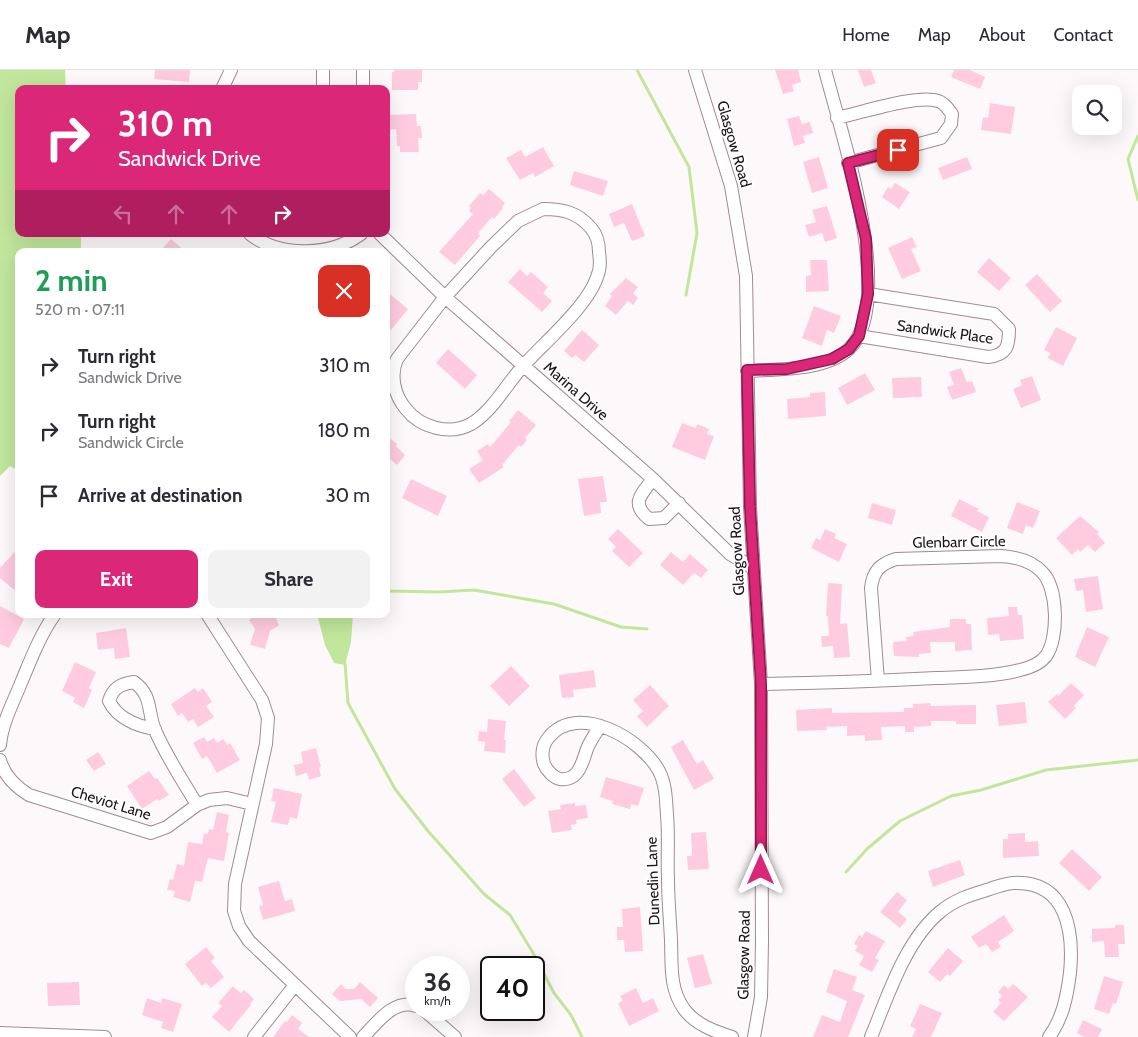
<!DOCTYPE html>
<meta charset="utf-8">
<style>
body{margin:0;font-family:Cabin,sans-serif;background:#f2f2f3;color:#2b2b33;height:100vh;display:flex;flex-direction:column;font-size:19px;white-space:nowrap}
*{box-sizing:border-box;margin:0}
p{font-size:16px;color:#7c7c81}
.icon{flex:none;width:28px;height:28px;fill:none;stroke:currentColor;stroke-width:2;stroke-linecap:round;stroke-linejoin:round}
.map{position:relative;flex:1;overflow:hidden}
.drawer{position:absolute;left:15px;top:178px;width:375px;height:370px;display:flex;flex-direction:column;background:#fff;border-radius:10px;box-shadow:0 5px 20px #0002}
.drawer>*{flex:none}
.top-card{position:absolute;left:15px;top:15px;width:375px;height:152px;border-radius:10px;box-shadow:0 5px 20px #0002;background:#db2777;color:#fff;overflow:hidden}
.buttons{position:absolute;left:1072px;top:15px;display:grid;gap:10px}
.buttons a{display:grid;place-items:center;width:50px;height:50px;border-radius:10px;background:#fff;box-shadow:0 5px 20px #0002;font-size:25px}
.speed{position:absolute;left:405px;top:886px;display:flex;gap:10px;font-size:25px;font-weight:700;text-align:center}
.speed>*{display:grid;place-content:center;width:65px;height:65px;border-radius:50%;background:#fff;box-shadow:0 5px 20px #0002;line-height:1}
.speed small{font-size:12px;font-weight:400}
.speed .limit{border:2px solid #111;border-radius:8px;background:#fff;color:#111}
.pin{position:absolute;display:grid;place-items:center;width:42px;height:42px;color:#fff;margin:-21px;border-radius:10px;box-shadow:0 2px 8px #0006}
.me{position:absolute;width:55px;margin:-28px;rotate:0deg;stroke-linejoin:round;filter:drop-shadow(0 0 4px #0008)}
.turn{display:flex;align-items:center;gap:18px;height:105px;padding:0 20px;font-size:22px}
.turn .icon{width:65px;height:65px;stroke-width:2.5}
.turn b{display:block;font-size:35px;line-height:42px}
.lanes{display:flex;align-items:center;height:48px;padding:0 20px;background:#0003;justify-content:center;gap:25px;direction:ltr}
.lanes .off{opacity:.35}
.round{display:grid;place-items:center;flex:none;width:52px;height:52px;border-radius:10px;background:#f2f2f3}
.overview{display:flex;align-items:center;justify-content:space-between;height:85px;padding:0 20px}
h1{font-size:30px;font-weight:700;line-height:38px;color:#1e9e55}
.action{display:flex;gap:10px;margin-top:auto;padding:10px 20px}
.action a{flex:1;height:58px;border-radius:10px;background:#db2777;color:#fff;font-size:20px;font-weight:700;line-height:58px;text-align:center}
.action a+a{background:#f2f2f3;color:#2b2b33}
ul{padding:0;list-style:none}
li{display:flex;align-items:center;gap:15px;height:65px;padding:0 20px}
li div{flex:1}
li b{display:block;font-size:19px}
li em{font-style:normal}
header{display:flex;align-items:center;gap:30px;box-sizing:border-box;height:70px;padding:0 25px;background:#fff;border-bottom:1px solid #e1e1e2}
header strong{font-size:24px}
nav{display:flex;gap:28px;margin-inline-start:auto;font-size:18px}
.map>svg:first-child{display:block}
</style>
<header>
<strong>Map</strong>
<nav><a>Home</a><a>Map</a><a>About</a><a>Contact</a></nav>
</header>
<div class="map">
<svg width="1138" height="967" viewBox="0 0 1138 967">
<rect width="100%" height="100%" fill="#fdf9fa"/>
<path fill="#c1e69c" d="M0 0H65L66 19H19V164H81V181H19V401L10 396 0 406Z
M317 544H353L351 572 345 595 334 593 325 575Z"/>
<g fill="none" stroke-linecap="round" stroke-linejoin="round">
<path stroke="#c1e69c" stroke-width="3" d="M637 0 689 97 697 163 686 225
M1138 66 1128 89 1138 130
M386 521 439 522 474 520 554 534 621 557 647 559
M345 593 348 633 395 719 428 761 484 824 510 845 532 881 554 923 571 945 582 967
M846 802 867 779 900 751 951 726 981 720 1046 700 1138 690"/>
</g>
<path fill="#fecbdf" d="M155 0H190L189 12 154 9Z
M394 0H422V12H418V20H392V2H394Z
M775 0H798L801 12 792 15 794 21 783 24Z
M858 0H871L876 13 864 17Z
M954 0H970L985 7 980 19 951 7Z
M990 33 1015 37 1011 64 981 60 983 47 988 48Z
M416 44 417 56H421L422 68H418L419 82H400V76H397L396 59 388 60 387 45Z
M799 46 802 54 810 52 813 63 803 66 805 73 794 76 787 49Z
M543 77 554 96 535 107 533 103 520 110 506 88 521 80 525 87Z
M819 87 828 118 812 123 803 92Z
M967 87 972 99 943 110 938 98Z
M574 101 608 111 603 126 570 115Z
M895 113 910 122 899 139 882 127 888 117 891 119Z
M489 119 505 133 502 137 503 138 494 149 492 147 478 163 480 166 455 195 439 182 473 144 469 141 471 138 469 136 480 123 483 125Z
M632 134 645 166 632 171 624 153 614 157 609 144Z
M827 136 837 168 825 172 822 163 809 167 805 155 816 152 812 140Z
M912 167 917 177 911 179 921 201 902 209 888 178Z
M171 169 185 181H160Z
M989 188 1011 208 999 221 977 202Z
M810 190H827L829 221 806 222V206L811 205Z
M520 199 527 206 531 202 548 217 543 223 552 231 542 242 508 212Z
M1037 204 1062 231 1050 242 1025 215Z
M626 208 638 217 633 223 638 228 633 235 628 231 616 245 605 236 612 226 610 224Z
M386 221 408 239 386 266Z
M814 236 841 246 834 263 827 260 822 276 802 268Z
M1056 257 1077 268 1063 296 1048 288 1050 283 1044 280Z
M582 260 599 275 584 292 575 285 572 288 564 281Z
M448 279 477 305 465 319 436 293Z
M961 298 967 312 972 311 976 322 952 330 947 317 954 315 949 302Z
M865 303 875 320 847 335 838 318Z
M1032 306 1041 330 1021 338 1013 319 1022 315 1020 310Z
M921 307 922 327 893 328 892 308Z
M825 322 826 346 788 349 787 329 810 327V323Z
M518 340 536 355 525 368 527 370 521 377 519 375 502 395 504 397 479 413 469 399 483 390 477 381 488 374 490 377 511 352 509 351Z
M682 353 696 358 697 354 709 359 707 364 714 366 705 390 672 377Z
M386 365 397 374 396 376 405 385 397 395 386 386Z
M603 406 607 432H600L601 443 584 446 578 409Z
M411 409 447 426 438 446 402 428Z
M959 429 979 439 977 441 989 447 982 462 951 446Z
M1017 432 1040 441 1033 458 1026 455 1023 464 1007 458Z
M872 433 896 440 892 455 868 448Z
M1080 446 1099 462 1097 464 1105 473 1095 482 1088 475 1080 482 1078 479 1072 485 1056 468Z
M618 459 643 483 629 497 612 481 616 477 608 469Z
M825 459 836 464 834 468 847 474 839 492 811 478 816 468 820 470Z
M19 477V524L0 508V498Z
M671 482 683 492 690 484 708 500 701 508 694 503 683 515 660 495Z
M1098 506 1103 539 1086 542 1083 520 1076 521 1074 509Z
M828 513 842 514 840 554 847 553 850 587 834 588 833 576 822 577 821 566H829L828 546H826Z
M0 536 24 549 9 578 0 574Z
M1008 537H1017L1018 545H1022L1024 569 1000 571 999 564 988 565 987 548 1009 546Z
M250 544H285L276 549 279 555 270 561 265 579 250 575 255 559 249 550 252 548Z
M950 549H966V554H971L972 580 955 581V572H930L931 583 919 584V587L894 586 893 572 907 571 906 567 914 566 913 562 950 557Z
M1087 557 1109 567 1095 597 1075 587Z
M126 558 130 587 115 589 114 578 98 580 96 563Z
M75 592 96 602 89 618 92 620 84 638 73 632 75 628 62 621Z
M511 596 530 616 509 636 490 616Z
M594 600 596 617 573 620 574 627 562 628 559 605Z
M1071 613 1084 625 1074 636 1076 638 1065 649 1048 632 1057 624 1058 626Z
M650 615 669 636 647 657 637 646 643 641 633 630Z
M195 618 198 622 203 618 212 632 206 636 214 647 198 657 193 649 188 652 182 643 178 646 171 634Z
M1025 632 1027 653 999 656 996 635Z
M930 633 931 636 976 635V654H956V651H931V656L914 657V662H905V656L881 657 882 670 865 671V665L847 666V656L826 657 827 660 797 661 796 640 832 638V643L904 642V638H913V634Z
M488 649 506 651 504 670H506L505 683 484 681 485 672 478 671 479 661 487 662Z
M204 667 207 672 214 668 217 673 223 669 227 675 230 673 240 690 217 703 207 686 202 689 193 673Z
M683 670 697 694 703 690 714 709 694 720 671 677Z
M316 678 321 697 319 698 321 706 309 710 307 703 296 706 294 695 303 693 301 682Z
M98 682 106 694 94 701 86 690Z
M514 699 536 728 524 737 502 709Z
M149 701 155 709 157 708 169 725 159 731 157 729 142 739 127 716Z
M606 707 644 718 638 736 631 734 630 739 612 734 613 731 600 727Z
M274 718 302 724 297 749 290 747 288 755 271 752 276 732 271 731Z
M575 733V736L586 735 588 748 576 750 577 754 571 755 572 760 552 763 548 741 561 739 560 735Z
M217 742 229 745 226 762 229 763 224 791 208 788 202 812 195 811 190 832 173 827 175 821 167 820 170 809 173 810 177 794 184 796 188 772 202 774 204 763 208 764 209 759 213 760Z
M706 762 709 799 688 800 687 786H692L691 763Z
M1025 763V772L1038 771 1039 786 1003 788V769H1008V764Z
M1072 779 1102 807 1089 821 1059 793Z
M960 790 965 805 933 817 928 801Z
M279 811 285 831 292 829 295 841 263 850 259 836 263 835 258 817Z
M897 822 907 830 898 842 907 849 900 858 880 842Z
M640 837 643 881 625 882 624 870H617V857H623L622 839Z
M1004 845 1014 861 998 872 1001 877 992 882 986 874 979 878 971 867Z
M1115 855H1124L1125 874H1118L1119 887H1105L1104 871 1092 872V859L1115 858Z
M866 861 885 871 875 888 879 890 872 902 859 895 864 886 855 881 858 876 854 874 859 865 862 867Z
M206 877 215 888 211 891 224 907 211 918 206 913 202 916 185 894Z
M948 878 963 891 950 906 947 904 940 912 928 902Z
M703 884 712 914 695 918 687 888Z
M834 899 857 907 852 920 865 925 848 967H813L822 945 840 952 847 931 826 922Z
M1104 906 1123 912 1116 934 1113 933 1109 944 1094 939Z
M79 912 80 935 48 936 47 913Z
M360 912 378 928 370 937 361 929 340 931 332 924 341 914 346 919H354Z
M1013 914 1028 927 1004 951 993 942 1001 933 998 930 1002 926 998 922 1004 915 1008 919Z
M233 916 241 923 244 920 254 929 250 934 251 935 229 962 212 947 222 936 218 933Z
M636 918 643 933 653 928 659 941 629 956 618 933 623 931 620 926Z
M147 928 161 933 162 928 182 934 173 962 161 958 163 952 142 945Z
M920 934 942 943 931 967H912L916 959 910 956Z
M292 945 302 953 298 959 309 967H273L285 951 287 952Z
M1083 950 1102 959 1098 967H1084L1077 963Z"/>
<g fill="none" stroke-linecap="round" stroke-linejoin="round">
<defs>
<path id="minor" d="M323 0V19
M695 0 731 116 746 206 750 437 761 614 762 871 761 927 754 967
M222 19 231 0
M363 19V0
M837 48C861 43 917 24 938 31 945 33 948 39 952 44L951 54 941 68 848 93
M543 139C563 139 577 142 591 158 597 165 599 172 599 182 600 189 601 197 598 204 590 234 546 271 524 295 507 313 493 341 471 354 449 366 420 357 406 339 394 325 390 305 397 289L445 227 491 177 518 151Z
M250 164C280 188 331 186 361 164
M380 164 445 227 653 409 730 484 753 498
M859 266 988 287C1007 285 1009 276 1009 259L994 244 868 224
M747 301C776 299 826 301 849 279 898 232 840 59 825 0
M653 409C641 425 630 433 649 449L664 448 679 433
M207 544 262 630 268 648 266 674 235 814 234 841 239 856 249 871 350 967
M761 614C819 613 878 611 936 608 964 607 993 607 1020 600 1029 598 1040 594 1046 586 1059 568 1058 518 1042 502 1032 491 1016 487 1001 486L896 489C880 494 873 501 871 518L878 611
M600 656C596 663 590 671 587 679 582 693 579 711 560 709 554 708 547 701 544 694 541 684 542 675 549 667 578 632 642 669 659 701 666 714 666 731 667 745 669 767 667 788 668 809 668 829 670 850 671 870 672 894 669 918 684 939 696 955 714 961 732 967
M155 659C137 656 117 648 109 631 113 618 120 614 134 612 153 626 147 641 155 660 166 686 183 711 197 735
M0 675C2 653 13 633 21 613 31 589 40 565 55 544
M0 690C4 705 16 717 29 725L151 763 167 757 197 735 209 730 227 728 252 734
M424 940 455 967
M0 963 105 967
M254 967 295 915
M363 967C376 954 394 928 416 936
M871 967C888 926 905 871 940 842 954 830 970 825 987 820 995 817 1004 814 1013 813 1067 810 1074 862 1070 903 1067 926 1063 948 1049 967"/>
</defs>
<use href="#minor" stroke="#a08b93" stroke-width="14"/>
<use href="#minor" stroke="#fff" stroke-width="12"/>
</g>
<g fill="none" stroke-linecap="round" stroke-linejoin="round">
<defs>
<path id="route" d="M761 800V614L750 437 747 300 787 299 832 289 849 279 859 266 868 224 866 169 848 93 898 80"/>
</defs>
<use href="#route" stroke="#8e194d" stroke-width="12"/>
<use href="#route" stroke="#db2777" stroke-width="9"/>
</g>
<g text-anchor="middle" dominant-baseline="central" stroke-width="4" stroke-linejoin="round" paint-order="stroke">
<g font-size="15" fill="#1e1619" stroke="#fff">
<text transform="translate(734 74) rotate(74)">Glasgow Road</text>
<text transform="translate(945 262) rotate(8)">Sandwick Place</text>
<text transform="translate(576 321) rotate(41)">Marina Drive</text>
<text transform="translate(959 472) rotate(-1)">Glenbarr Circle</text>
<text transform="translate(737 481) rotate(-93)">Glasgow Road</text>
<text transform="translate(111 733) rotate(17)">Cheviot Lane</text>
<text transform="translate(653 811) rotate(-92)">Dunedin Lane</text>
<text transform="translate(744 885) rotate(-89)">Glasgow Road</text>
</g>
</g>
</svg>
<div class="buttons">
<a><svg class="icon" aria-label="search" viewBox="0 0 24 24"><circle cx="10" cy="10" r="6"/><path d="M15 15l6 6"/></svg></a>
</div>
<div class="speed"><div>36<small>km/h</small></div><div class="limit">40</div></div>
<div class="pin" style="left:898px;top:80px;background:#d93025"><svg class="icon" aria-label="arrive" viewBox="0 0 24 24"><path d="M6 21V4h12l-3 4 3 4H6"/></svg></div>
<svg class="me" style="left:761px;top:800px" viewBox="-20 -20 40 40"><path d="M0-17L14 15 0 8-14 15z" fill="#db2777" stroke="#fff" stroke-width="4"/></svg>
<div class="top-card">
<div class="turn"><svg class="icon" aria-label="right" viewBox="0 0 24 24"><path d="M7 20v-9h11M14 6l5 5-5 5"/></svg><div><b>310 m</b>Sandwick Drive</div></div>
<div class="lanes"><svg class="icon off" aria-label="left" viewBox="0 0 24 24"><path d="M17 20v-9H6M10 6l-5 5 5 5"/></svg><svg class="icon off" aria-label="ahead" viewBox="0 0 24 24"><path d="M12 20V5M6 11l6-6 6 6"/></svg><svg class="icon off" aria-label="ahead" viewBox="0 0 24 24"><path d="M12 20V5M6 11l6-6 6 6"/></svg><svg class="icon" aria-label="right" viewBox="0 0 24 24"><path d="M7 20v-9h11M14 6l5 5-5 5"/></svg></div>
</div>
<section class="drawer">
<div class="overview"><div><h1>2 min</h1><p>520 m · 07:11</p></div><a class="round" style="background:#d93025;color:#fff"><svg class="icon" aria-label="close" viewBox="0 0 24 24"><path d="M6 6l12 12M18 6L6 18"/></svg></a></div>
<ul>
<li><svg class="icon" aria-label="right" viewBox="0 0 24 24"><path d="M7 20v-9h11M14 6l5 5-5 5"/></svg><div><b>Turn right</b><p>Sandwick Drive</p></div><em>310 m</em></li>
<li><svg class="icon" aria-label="right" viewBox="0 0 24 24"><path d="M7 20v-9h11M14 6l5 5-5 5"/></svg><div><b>Turn right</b><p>Sandwick Circle</p></div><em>180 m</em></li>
<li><svg class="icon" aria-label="arrive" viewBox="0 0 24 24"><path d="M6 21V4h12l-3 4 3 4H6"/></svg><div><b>Arrive at destination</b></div><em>30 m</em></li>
</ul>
<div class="action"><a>Exit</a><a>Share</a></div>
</section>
</div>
